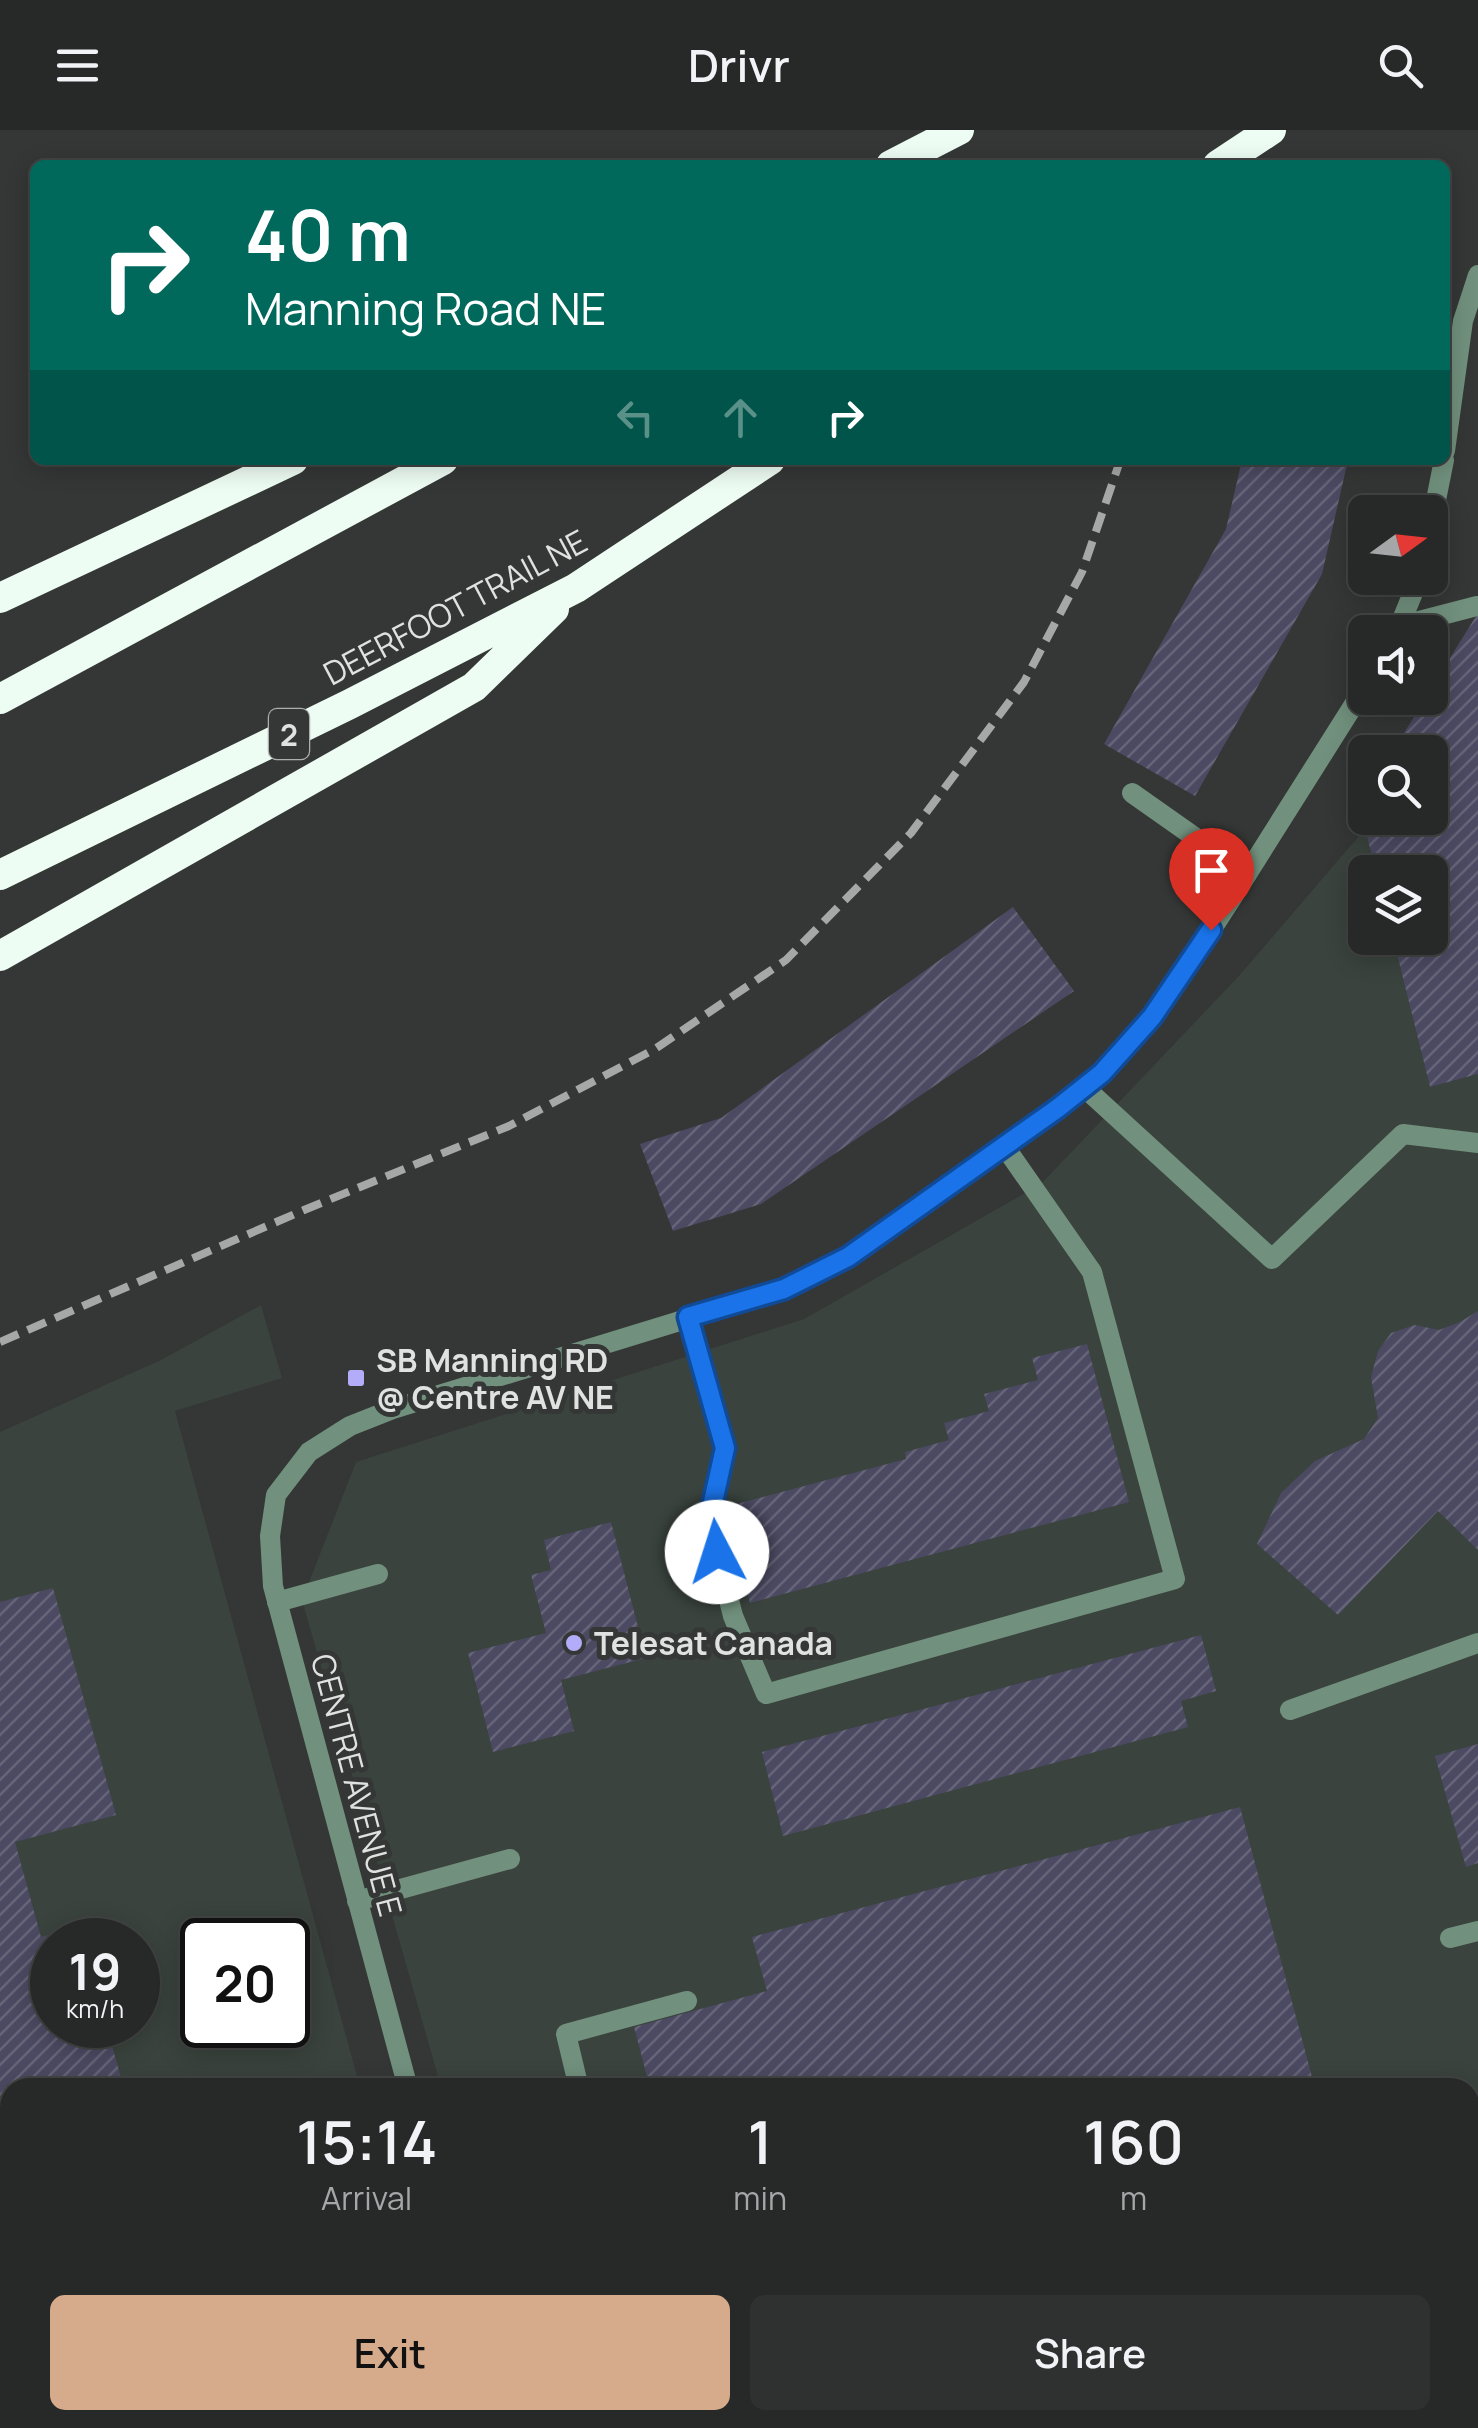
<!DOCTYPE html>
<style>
body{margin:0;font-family:Manrope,sans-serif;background:#2f3130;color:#f1f3f6;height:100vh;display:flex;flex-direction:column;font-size:38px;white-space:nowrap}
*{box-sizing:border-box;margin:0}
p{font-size:32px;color:#a4a6a8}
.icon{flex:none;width:55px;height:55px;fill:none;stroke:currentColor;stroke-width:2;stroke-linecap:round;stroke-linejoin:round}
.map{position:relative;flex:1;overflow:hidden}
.sheet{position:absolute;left:0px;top:1948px;width:1480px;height:352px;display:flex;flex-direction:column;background:#272928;border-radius:30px 30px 0 0;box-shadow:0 5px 25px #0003,0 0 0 2px #434545}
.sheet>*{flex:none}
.banner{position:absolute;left:30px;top:30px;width:1420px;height:305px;border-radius:15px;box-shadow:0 5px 25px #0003,0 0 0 2px #434545;background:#00695c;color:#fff;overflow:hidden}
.needle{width:65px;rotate:75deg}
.buttons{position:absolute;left:1348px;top:365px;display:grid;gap:20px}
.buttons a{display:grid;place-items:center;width:100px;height:100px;border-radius:15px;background:#272928;box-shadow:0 5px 25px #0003,0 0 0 2px #434545;font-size:50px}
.speed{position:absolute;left:30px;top:1788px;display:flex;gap:20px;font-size:50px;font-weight:700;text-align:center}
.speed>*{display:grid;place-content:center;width:130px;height:130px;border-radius:50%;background:#272928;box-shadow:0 5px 25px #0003,0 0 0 2px #434545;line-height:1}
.speed small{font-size:25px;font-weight:400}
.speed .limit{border:5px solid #111;border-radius:15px;background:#fff;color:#111}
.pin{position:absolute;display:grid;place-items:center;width:85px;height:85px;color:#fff;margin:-102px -42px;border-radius:50% 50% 50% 0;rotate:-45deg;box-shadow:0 0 10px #0007}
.pin .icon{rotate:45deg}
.me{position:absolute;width:110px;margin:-55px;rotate:355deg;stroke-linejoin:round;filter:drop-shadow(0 0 8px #0008)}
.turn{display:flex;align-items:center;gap:35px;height:210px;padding:0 50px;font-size:45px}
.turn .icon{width:130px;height:130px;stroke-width:2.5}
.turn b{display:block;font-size:70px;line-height:85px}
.lanes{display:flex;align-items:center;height:95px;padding:0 50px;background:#0003;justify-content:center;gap:50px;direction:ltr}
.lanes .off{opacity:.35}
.eta{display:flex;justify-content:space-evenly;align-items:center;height:170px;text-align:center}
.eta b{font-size:60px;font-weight:600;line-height:70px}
.button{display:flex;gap:20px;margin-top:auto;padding:20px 50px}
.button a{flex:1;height:115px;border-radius:15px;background:#d6ab8b;color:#111;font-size:40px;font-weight:600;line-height:115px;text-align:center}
.button a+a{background:#2f3130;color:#f1f3f6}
header{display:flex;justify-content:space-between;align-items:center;height:130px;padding:0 50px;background:#272928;font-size:45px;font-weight:600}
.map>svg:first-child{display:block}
</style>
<header><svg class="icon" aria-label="menu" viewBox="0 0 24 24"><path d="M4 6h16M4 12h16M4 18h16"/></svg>Drivr<svg class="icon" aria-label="search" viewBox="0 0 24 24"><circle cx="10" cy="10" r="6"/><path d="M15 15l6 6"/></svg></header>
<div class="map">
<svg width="1478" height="2298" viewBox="0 0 1478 2298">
<defs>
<pattern id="building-hatch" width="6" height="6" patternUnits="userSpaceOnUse" patternTransform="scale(2.5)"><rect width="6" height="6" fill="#4b4a62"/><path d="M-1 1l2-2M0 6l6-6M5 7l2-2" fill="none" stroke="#656478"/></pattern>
</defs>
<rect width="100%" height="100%" fill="#343735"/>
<path fill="#3a433d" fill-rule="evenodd" d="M1365 699 1376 742H1365V808H1393L1430 957 1478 944V2298H538L535 2290H1470V1958L441 1957 302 1470 356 1332 804 1189 1041 1054 1238 847Z
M261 1175 282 1248 175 1281 360 1957 10 1958V2289L0 2292V1302L161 1230ZM52 1810H138V1895H52ZM202 1810H288V1895H202Z
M357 2290H433L439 2298H327Z"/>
<path fill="url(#building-hatch)" d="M1242 330H1348L1322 444 1195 666 1104 614 1226 399Z
M1478 483V944L1430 957 1393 808H1430V742H1376L1365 699 1369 688H1430V622H1392L1426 568H1430V560Z
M1013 777 1074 861 761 1074 673 1101 640 1014 721 988Z
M1478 1181V1420L1438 1381 1338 1485 1257 1414 1281 1363 1315 1331 1364 1309 1378 1288 1371 1247 1378 1221 1391 1203 1415 1195 1439 1200 1460 1192Z
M1087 1214 1129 1372 750 1473 725 1377 906 1329 905 1322 949 1310 944 1293 989 1281 984 1264 1038 1250 1032 1228Z
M611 1392 646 1528 561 1550 574 1601 493 1622 468 1523 546 1503 531 1445 551 1440 544 1410Z
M53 1458 116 1685 15 1712 41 1807 78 1797 81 1810H52V1895H106L124 1958H10V2212L0 2215V1472Z
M1201 1505 1216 1561 1181 1571 1188 1597 783 1706 762 1622Z
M1478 1614V1733L1466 1737 1435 1626Z
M1240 1677 1315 1958H650L634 1897 767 1861 752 1807Z
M138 1852 146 1863 144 1874 138 1880Z
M726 2290H1404L1406 2298H717L716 2293Z"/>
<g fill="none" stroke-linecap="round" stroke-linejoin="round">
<path stroke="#71907d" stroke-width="20" d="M1400 496 1477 476
M1132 663 1247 744
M1085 958 1272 1129 1403 1004 1478 1013
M688 1187 725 1318 709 1391 733 1486 766 1564 1175 1449 1092 1142 1005 1017
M277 1472 378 1444
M1290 1580 1478 1513
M357 1771 510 1729
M1450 1808 1478 1801
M579 1958 566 1904 687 1871
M635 2290 638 2298"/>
<path stroke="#71907d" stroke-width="20" d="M1445 321 1463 191 1478 145
M1430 400 1444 330
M1397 502 1419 448
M408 1958 273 1456 270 1406 276 1365 309 1322 350 1296 393 1279 784 1159 848 1127 1085 958C1145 907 1187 837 1230 771 1275 700 1320 629 1365 557
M497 2290 499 2298
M126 2298 155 2290"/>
<path stroke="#eefdf4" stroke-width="30" d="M891 35 959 0
M1218 35 1271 0
M0 468 293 330
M0 569 443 330
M0 745 350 574 576 458 770 330
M0 826 474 557 554 479"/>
<path stroke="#a6a8a7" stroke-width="8" stroke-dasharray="20 10" stroke-linecap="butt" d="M0 1212 304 1080 509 996 655 919 786 830 911 703 1024 552 1082 442 1120 331"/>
</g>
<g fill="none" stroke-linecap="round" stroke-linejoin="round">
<defs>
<path id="route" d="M717 1422 709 1390 725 1318 688 1187 784 1159 848 1127 1058 978 1102 943 1152 887 1211 800"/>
</defs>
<use href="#route" stroke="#114b97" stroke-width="25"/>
<use href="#route" stroke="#1a73e8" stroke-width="18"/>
</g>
<g fill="#b3adf9" stroke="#343735" stroke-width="4">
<rect x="346" y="1238" width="20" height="20" rx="5"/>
<circle cx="574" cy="1513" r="10"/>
</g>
<g text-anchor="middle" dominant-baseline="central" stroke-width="10" stroke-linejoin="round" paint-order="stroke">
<rect fill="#343735" stroke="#acafad" stroke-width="2.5" x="269" y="579" width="40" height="50" rx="8"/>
<g font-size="30" font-weight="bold" fill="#e0e2e1">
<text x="289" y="604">2</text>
</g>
<g font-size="32" fill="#e0e2e1" stroke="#343735">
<text transform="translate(455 477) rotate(-28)">DEERFOOT TRAIL NE</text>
<text transform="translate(357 1655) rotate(75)">CENTRE AVENUE E</text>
</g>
<g font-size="32" font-weight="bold" fill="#e0e2e1" stroke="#343735" text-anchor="start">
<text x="376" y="1230">SB Manning RD<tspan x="376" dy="37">@ Centre AV NE</tspan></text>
<text x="594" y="1513">Telesat Canada</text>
</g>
</g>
</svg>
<div class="buttons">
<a><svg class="needle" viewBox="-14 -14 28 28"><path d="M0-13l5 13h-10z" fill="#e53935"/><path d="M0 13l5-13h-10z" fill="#a4a6a8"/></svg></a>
<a><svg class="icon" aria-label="sound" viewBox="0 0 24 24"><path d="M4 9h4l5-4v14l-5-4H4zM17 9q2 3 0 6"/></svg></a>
<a><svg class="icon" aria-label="search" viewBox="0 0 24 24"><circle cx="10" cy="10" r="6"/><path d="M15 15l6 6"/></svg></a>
<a><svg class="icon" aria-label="layers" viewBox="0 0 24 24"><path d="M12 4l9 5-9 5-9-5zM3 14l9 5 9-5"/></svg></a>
</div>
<div class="speed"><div>19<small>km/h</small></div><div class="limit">20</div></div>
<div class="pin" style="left:1211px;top:800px;background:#d93025"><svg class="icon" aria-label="arrive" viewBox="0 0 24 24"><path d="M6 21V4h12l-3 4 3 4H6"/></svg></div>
<svg class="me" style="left:717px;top:1422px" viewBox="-20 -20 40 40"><circle r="19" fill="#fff"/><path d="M0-13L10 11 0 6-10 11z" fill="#1a73e8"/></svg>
<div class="banner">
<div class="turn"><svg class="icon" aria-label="right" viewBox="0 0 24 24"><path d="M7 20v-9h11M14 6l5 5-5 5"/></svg><div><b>40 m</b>Manning Road NE</div></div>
<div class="lanes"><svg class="icon off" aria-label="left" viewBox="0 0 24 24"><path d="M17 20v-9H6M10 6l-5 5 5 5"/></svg><svg class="icon off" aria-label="ahead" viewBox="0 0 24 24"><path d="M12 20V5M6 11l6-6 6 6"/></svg><svg class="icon" aria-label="right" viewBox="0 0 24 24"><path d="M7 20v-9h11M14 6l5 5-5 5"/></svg></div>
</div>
<section class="sheet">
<div class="eta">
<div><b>15:14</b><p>Arrival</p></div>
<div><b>1</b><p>min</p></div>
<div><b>160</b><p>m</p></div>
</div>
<div class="button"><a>Exit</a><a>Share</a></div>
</section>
</div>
